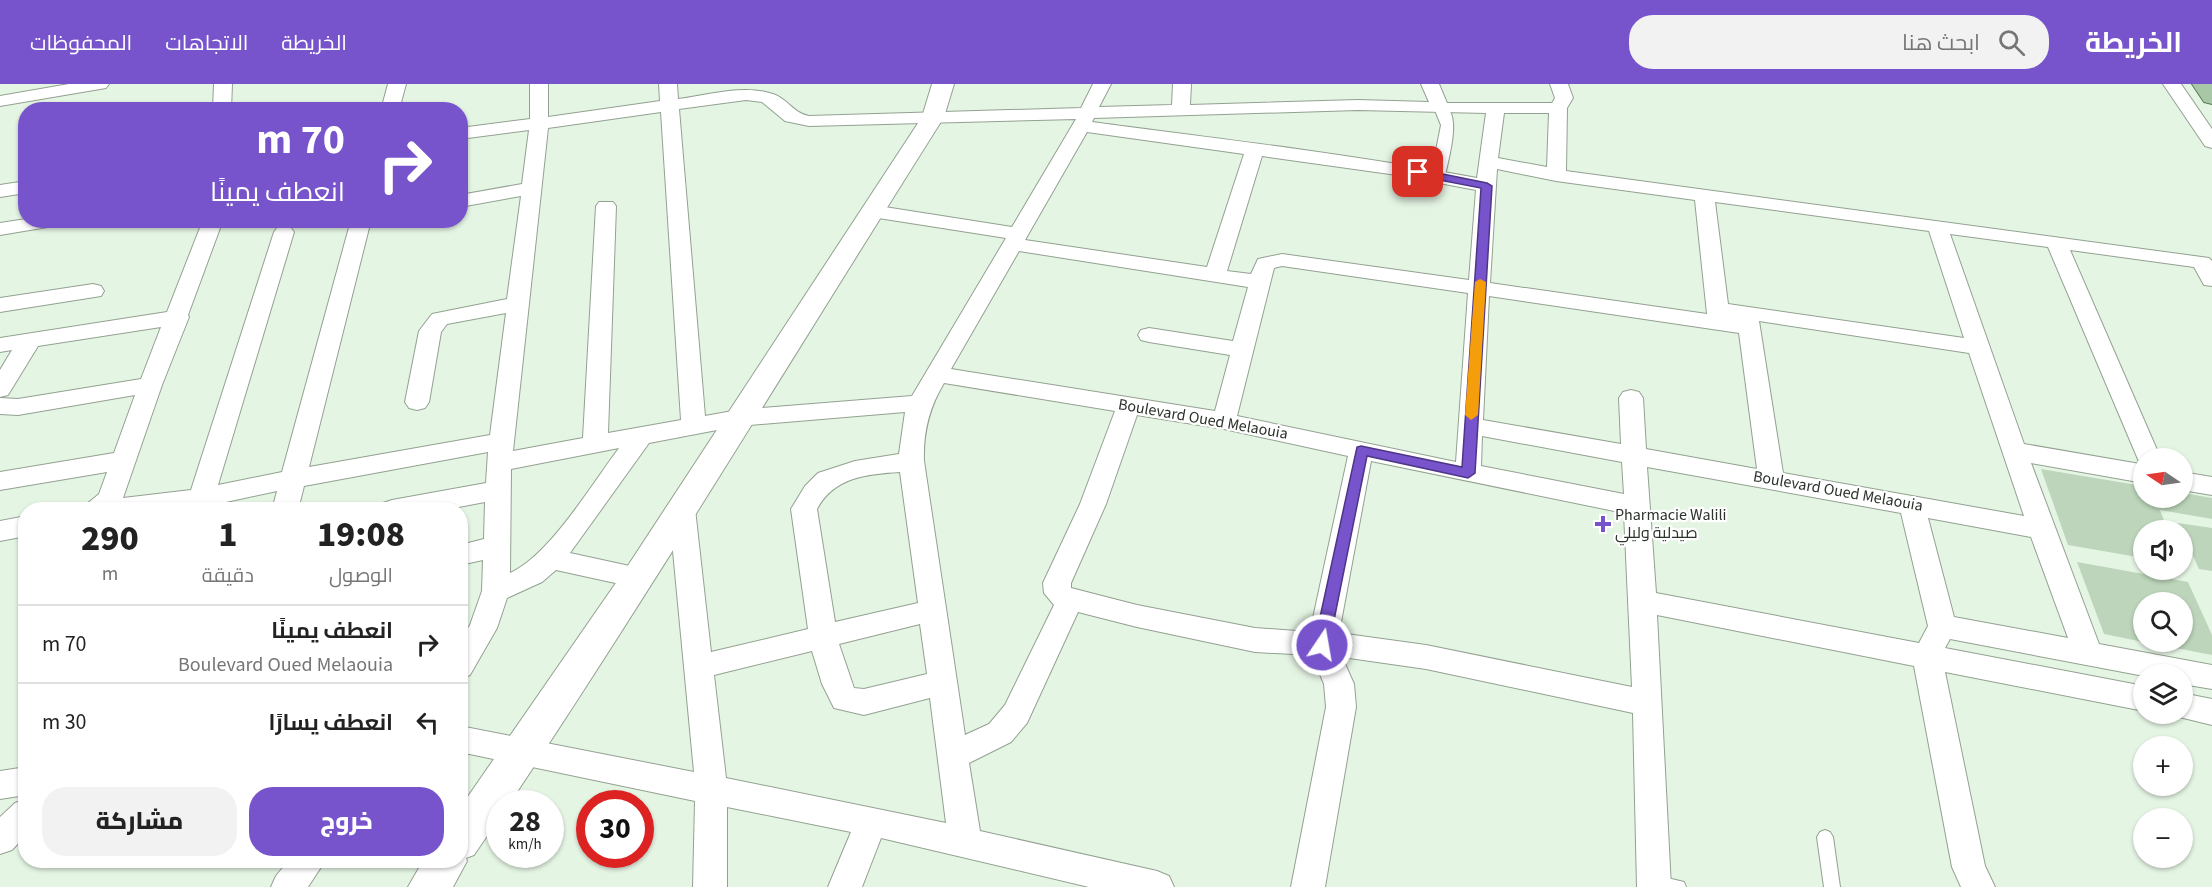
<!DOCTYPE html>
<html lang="ar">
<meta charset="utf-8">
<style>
body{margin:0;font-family:"Source Sans 3",Cairo,sans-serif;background:#f2f2f2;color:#222;direction:rtl;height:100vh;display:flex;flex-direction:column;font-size:22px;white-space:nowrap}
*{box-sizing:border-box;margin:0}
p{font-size:20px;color:#767676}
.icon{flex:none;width:33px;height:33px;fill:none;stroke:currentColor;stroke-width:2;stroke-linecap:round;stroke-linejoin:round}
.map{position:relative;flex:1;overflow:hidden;direction:ltr}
.side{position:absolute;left:18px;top:418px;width:450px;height:366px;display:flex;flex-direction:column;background:#fff;border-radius:24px;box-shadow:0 2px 4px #0004;direction:rtl}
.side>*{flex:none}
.hud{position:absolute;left:18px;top:18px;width:450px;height:126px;border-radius:24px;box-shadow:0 2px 4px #0004;direction:rtl;background:#7753cc;color:#fff;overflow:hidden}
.needle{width:39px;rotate:283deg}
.tools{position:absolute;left:2133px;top:364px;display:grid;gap:12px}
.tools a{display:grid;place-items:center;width:60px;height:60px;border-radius:50%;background:#fff;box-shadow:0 2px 4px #0004;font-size:30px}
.speed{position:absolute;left:486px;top:706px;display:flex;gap:12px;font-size:30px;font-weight:700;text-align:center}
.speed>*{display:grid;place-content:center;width:78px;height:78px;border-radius:50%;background:#fff;box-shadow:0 2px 4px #0004;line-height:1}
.speed small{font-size:15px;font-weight:400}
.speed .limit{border:9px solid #d22;background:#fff;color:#111}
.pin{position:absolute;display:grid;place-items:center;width:51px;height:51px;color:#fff;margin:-26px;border-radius:12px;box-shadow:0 3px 9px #0006}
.me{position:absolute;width:66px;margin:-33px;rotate:12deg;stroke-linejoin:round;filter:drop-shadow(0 0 4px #0008)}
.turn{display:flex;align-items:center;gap:21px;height:126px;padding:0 24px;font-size:27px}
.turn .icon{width:78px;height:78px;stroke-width:2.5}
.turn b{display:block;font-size:42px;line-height:51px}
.eta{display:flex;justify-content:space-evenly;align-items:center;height:102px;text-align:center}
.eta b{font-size:36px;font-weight:800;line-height:42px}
.primary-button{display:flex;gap:12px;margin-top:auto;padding:12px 24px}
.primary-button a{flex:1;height:69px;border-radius:24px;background:#7753cc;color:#fff;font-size:24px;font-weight:800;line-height:69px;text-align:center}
.primary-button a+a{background:#f2f2f2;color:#222}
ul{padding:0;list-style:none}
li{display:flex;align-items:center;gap:18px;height:78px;padding:0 24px;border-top:2px solid #e0e0e0}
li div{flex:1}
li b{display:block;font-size:22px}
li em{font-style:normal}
header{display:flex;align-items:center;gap:36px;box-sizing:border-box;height:84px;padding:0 30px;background:#7753cc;color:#fff}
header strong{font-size:28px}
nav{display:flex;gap:33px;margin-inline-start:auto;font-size:21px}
.search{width:420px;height:54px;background:#f2f2f2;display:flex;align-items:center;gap:15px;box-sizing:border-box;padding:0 21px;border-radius:24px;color:#767676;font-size:22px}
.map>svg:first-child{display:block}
</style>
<header>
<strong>الخريطة</strong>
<div class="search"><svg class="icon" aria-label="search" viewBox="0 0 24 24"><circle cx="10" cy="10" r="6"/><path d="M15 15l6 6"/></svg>ابحث هنا</div>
<nav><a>الخريطة</a><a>الاتجاهات</a><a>المحفوظات</a></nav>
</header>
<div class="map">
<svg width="2212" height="803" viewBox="0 0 2212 803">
<rect width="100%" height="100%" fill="#e5f5e4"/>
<path fill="#bdd6bb" d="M2041 385 2143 402 2144 414H2182L2183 409 2212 414V435L2160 426 2168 447H2144L2143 474 2068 461Z
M2178 439 2212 444V487L2199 485Z
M2077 478 2188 498 2212 551V571L2145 558H2182V519H2144L2143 558 2104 550Z"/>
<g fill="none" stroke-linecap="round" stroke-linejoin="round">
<defs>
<path id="service" d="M1825 746 1830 748 1833 753 1840 803H1824L1817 753 1820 748Z
M1655 791 1684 798 1686 803H1649L1647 798 1649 793Z"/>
<path id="pedestrian" d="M1441 20C1464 26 1448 76 1445 92L1438 96 1431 92 1441 41 1434 24Z"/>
<path id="minor" d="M69 0H109L106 4 100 5 0 22V12Z
M214 0H232L231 26H213Z
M388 0H406L399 26H381Z
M530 0H548V33L660 17 659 0H677L678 15C708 11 744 0 773 10 788 15 793 29 809 32L1081 24 1093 0H1111L1099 23 1172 21 1173 0H1191L1190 21 1358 16 1429 18 1421 0H1439L1447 19H1552L1555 14 1550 0H1568L1573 14 1567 24 1566 87 2209 174 2212 177V202L2204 201 2194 183 2070 166 2161 375H2144V399L2031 379 2099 560 2212 581V605L2182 600V591L2144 592 1950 555 1945 564 2144 602V627L1945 588 1985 782 1995 803H1961L1952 783 1914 582 1657 531 1671 803H1637L1633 629 1426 585 1342 573 1354 600 1356 623 1325 803H1291L1326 623 1324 600 1312 571 1255 568 1137 543 1078 528 1027 639 1011 658 969 679 980 747 1157 787 1169 792 1174 803H1089L881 754 862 803H828L851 748 727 723V803H693L695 717 460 668V642L694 688 669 425 673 418 682 415 691 418 695 425 711 568 808 545 791 425 805 402 818 389 855 377 899 370 905 328 738 342 649 359 570 469 648 486 652 493 648 500 638 504 556 486 542 498 507 514 497 544 470 591 460 595V557L470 541 482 507 483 476 460 481V461L484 455 485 418 443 426H379L383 419 392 416 486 399 488 368 304 402 298 426H272L277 407 212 421 211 426H84L88 419 99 410 107 388 0 406V388L114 369 135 311 18 331 0 330V314L18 315 141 295 161 243 38 262 8 311 0 313V286L12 266 0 268V254L167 228 203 136H223L188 231 189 233 162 301 123 414 191 406 274 148 277 144H291L294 148 218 401 282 388 351 136H371L309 383 490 351 506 229 447 240 441 248 429 318 425 324 417 326 409 324 405 318 419 247 432 230 507 215 521 112 460 123V111L522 100 529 46 460 55V44L530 35ZM746 16 762 18 785 37 809 42 1076 35 1012 143 872 121 865 123 862 127 865 131 872 133 1006 154 912 312 738 326 705 332 679 25ZM1358 26 1486 29 1477 94C1349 70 1221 55 1092 38L1094 34ZM661 28 681 336 608 349 616 122 613 118H599L596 122 583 354 513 367 548 44ZM1504 29H1549L1547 83 1498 74ZM1087 48 1244 70 1207 183 1025 156ZM1262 72 1397 91 1476 106 1469 196 1282 170 1258 175 1251 190 1227 187ZM1497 85 1556 97 1695 116 1707 230 1490 199ZM1715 118 1929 147 1964 254 1728 220ZM1950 150 2048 163 2140 380 2024 360ZM1019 167 1248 203 1233 257 1149 244 1141 246 1138 251 1141 256 1149 258 1230 271 1215 327 951 285ZM1282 182 1468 209 1456 378 1237 332 1274 184ZM1489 212 1739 249 1757 385 1646 365 1643 314 1639 308 1631 306 1623 308 1619 314 1621 360 1483 336ZM1759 237 1969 269 2024 432 1783 389ZM944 299 1115 327 1080 420 1043 499 1044 509 1054 521 1005 621 989 640 965 651 924 377C923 348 929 324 944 299ZM1137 331 1224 345 1348 372 1310 548 1255 544 1137 521 1071 504V499L1106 420ZM1482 352 1622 378 1624 410 1481 382ZM619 364C592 400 549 472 510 489L511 385ZM1371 377 1624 429 1632 603 1426 561 1339 549ZM1647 383 1901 429 1928 542 1919 559 1656 509ZM900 388 918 519 835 538 817 425C834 393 867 390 900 388ZM1928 434 2031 453 2068 554 1954 533ZM920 540 927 590 864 605 854 604 839 560ZM812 567 822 600 834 624 864 631 930 614 946 739 726 694 714 591Z
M2163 0H2181L2212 45V64L2205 62Z
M26 97V109L0 113V101Z
M26 135 49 136 51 139 48 143 0 151V139Z
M93 200 101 202 104 207 101 212 0 228V214Z
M2182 388 2212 393V411L2182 406Z
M26 432V452L0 457V437Z
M2182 609 2212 615V641L2171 631 2182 630Z
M26 683V711L0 715V687Z
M26 715V751L12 766 0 770V733L15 719Z
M288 777H325L308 803H271L276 792Z"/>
<path id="tertiary" d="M932 0H954L944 33C799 262 659 495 509 720H500V733L474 771 466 774 467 777 453 803H408L423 777H460V724L629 480 922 33Z"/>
<path id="primary" d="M2192 0H2212V20L2204 18Z"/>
</defs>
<use href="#service" stroke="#93a191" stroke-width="2"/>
<use href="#pedestrian" stroke="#93a191" stroke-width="2"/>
<use href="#minor" stroke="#93a191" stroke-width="2"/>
<use href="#tertiary" stroke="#93a191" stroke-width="2"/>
<use href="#primary" stroke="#567b54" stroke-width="2"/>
<use href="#service" fill="#fff" fill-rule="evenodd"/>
<use href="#pedestrian" fill="#fff" fill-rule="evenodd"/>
<use href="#minor" fill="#fff" fill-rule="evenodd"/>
<use href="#tertiary" fill="#fff" fill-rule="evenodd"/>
<use href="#primary" fill="#a7c7a6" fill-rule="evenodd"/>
</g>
<path fill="#7753cc" stroke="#4d3685" stroke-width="1.5" d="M1418 85 1487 99 1492 102 1475 389 1468 394 1367 372 1329 561 1327 565 1322 567 1316 565 1314 561 1357 363 1361 362 1462 383 1481 104 1414 91 1412 88Z"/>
<path fill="#f59e0b" d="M1480 195 1486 198 1478 331 1471 336 1465 331 1475 198Z"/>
<path fill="#7753cc" stroke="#fff" stroke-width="2" d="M1600 431h6v6h6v6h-6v6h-6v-6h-6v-6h6z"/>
<g text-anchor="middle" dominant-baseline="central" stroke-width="4.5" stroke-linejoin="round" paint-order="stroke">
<g font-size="16" fill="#2c322c" stroke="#fff">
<text transform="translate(1203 335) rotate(10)">Boulevard Oued Melaouia</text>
<text transform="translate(1838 407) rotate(10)">Boulevard Oued Melaouia</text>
</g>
<g font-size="16" fill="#2c322c" stroke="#fff" text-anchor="start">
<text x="1615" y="431">Pharmacie Walili<tspan x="1615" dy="18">صيدلية وليلي</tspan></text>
</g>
</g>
</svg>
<div class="tools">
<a><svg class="needle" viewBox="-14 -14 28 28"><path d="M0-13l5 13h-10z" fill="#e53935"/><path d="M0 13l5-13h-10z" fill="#767676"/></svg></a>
<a><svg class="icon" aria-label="sound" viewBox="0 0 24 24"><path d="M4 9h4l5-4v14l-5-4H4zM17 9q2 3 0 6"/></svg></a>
<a><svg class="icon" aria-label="search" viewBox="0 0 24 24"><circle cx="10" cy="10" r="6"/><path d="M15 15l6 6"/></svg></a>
<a><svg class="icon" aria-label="layers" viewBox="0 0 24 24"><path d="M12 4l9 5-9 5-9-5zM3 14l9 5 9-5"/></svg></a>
<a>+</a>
<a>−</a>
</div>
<div class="speed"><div>28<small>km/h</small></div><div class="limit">30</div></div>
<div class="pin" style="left:1418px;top:88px;background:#d93025"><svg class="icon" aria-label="arrive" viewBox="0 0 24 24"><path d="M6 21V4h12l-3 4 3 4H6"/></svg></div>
<svg class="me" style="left:1322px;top:561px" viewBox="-20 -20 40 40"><circle r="17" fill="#7753cc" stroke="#fff" stroke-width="3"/><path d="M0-11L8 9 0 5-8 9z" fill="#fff"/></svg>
<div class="hud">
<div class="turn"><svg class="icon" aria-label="right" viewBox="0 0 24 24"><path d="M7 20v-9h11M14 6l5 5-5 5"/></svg><div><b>70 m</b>انعطف يمينًا</div></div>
</div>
<section class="side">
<div class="eta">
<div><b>19:08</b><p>الوصول</p></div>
<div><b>1</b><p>دقيقة</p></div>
<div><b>290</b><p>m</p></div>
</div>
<ul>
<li><svg class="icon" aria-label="right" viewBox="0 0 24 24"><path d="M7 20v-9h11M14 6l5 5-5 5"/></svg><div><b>انعطف يمينًا</b><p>Boulevard Oued Melaouia</p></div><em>70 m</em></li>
<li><svg class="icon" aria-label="left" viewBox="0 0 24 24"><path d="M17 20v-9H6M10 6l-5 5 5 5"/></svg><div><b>انعطف يسارًا</b></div><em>30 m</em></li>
</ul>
<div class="primary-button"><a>خروج</a><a>مشاركة</a></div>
</section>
</div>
